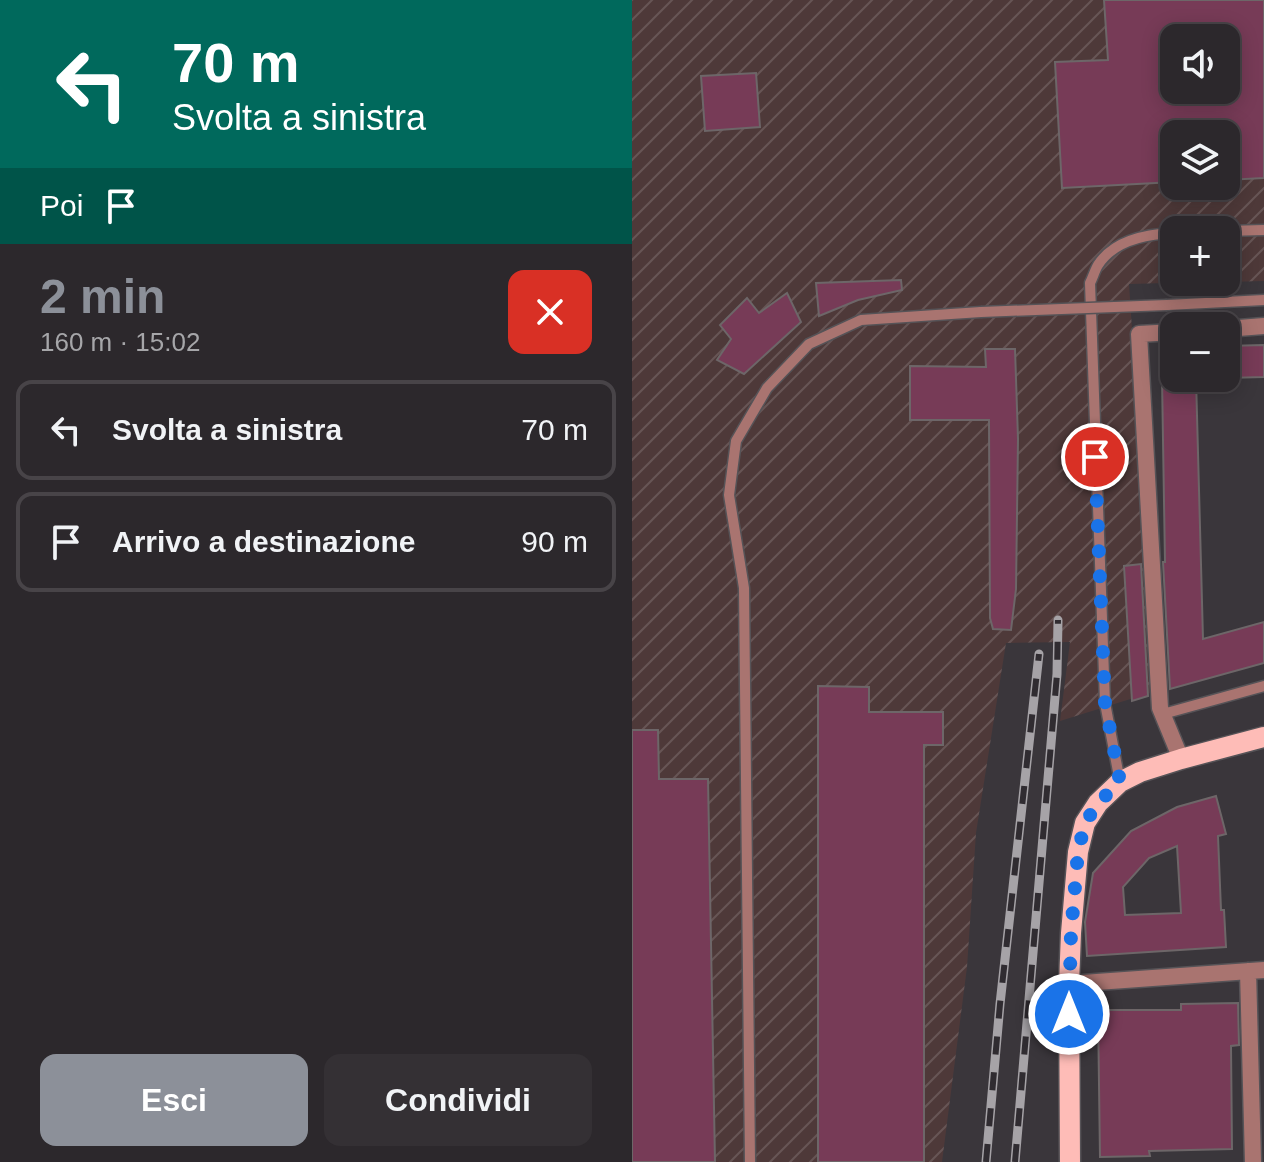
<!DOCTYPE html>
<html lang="it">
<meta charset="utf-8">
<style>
body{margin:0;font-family:Helvetica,sans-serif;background:#343034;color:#f1f3f6;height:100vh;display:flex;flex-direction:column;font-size:30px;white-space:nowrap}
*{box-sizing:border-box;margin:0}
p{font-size:26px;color:#a6a6a9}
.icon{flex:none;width:44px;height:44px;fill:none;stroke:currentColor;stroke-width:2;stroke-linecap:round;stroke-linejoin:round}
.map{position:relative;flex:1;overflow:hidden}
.details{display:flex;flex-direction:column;background:#2c282c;width:632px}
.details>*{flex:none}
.guide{background:#00695c;color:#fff;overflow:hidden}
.controls{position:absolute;left:528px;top:24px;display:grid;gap:16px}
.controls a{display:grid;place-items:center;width:80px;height:80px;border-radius:16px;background:#2c282c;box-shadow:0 4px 20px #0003,0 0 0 2px #484448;font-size:40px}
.pin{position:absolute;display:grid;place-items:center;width:68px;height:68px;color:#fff;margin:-34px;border:4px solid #fff;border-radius:50%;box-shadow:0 2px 8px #0007}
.me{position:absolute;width:88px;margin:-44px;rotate:0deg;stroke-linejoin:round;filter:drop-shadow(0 0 6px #0008)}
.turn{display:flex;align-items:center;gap:28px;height:168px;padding:0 40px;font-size:36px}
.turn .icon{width:104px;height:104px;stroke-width:2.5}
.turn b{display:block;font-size:56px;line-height:68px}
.then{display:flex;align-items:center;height:76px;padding:0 40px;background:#0003;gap:16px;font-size:30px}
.round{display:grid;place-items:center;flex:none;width:84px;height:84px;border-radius:16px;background:#343034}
.head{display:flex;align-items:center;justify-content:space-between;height:136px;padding:0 40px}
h1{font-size:48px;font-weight:700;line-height:60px;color:#8c9099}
.action{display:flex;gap:16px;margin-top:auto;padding:16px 40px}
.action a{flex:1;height:92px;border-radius:16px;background:#8c9099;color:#fff;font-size:32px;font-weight:700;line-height:92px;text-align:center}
.action a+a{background:#343034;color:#f1f3f6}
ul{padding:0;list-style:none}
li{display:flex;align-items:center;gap:24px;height:100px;margin:0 16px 12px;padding:0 24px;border:4px solid #484448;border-radius:16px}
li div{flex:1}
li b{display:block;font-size:30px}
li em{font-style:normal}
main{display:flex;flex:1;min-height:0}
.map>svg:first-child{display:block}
</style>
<main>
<section class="details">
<div class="guide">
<div class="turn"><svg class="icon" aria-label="left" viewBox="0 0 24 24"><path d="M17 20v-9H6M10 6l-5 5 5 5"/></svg><div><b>70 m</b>Svolta a sinistra</div></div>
<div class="then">Poi<svg class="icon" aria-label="arrive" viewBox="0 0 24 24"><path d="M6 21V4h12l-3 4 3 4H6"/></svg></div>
</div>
<div class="head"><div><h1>2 min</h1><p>160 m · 15:02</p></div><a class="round" style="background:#d93025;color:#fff"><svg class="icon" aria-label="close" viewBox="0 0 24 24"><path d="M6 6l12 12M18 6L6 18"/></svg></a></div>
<ul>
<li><svg class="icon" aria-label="left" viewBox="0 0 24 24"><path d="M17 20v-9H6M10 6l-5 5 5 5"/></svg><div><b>Svolta a sinistra</b></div><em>70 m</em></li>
<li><svg class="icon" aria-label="arrive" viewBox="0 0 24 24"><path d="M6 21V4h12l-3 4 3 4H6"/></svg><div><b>Arrivo a destinazione</b></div><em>90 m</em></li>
</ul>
<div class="action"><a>Esci</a><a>Condividi</a></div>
</section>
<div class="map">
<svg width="632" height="1162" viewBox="0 0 632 1162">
<defs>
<pattern id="industrial-furrows" width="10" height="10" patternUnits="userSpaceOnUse" patternTransform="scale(2)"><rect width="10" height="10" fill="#4e3939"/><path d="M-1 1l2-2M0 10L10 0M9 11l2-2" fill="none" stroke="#675555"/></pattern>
</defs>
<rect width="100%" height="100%" fill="#3a363b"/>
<path fill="url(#industrial-furrows)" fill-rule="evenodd" d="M0 0H632V281L594 282V230H542V282H573L497 284 524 691 428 721 438 642 374 643 344 833 335 967 310 1162H0ZM542 38H594V90H542ZM542 134H594V186H542Z"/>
<path fill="#773b57" stroke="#6d6668" stroke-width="2" fill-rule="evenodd" d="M472 0H632V178L594 180V134H542V182L430 188 423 62 476 60ZM542 38H594V90H542Z
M124 73 128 127 73 131 69 76Z
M269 280 270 290 226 300 187 316 184 283Z
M155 293 169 322 112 374 85 360 99 339 88 325 115 298 127 313Z
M632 345V377L594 378V346Z
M353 349H383L386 439 384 589 379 630 361 629 358 618 357 420H278V366L354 367Z
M530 378H564L571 639 632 622V663L538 689 531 562H533Z
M509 564 516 696 500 701 492 566Z
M186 686 237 687V712H311V745H292V1162H186Z
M0 730H26L27 779H76L83 1162H0Z
M584 796 594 834 586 836 589 910H592L594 947 455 956 453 922 461 873 499 831 545 807ZM545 846 549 913 493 915 491 887 517 858Z
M606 1003 607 1045 599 1046 600 1149 517 1151 518 1156 468 1157 466 1010H549V1004Z"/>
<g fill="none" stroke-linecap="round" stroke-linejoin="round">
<defs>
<path id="lane" d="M594 231 632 230
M535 305 632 300
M531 714 632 686
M488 782 473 703 458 283C461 277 463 270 466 265 482 240 515 234 542 233
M118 1162 112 588 97 495 104 441 135 388 177 344 229 320 349 312"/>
<path id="street" d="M594 329 632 326
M542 332 507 334 528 708 549 759
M616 971 621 1162
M437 984 632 970"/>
<path id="primary" d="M438 1162 437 984 439 933 446 852 453 823 466 803 488 782 508 772 549 759 632 737"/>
</defs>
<use href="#lane" stroke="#565357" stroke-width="13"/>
<use href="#street" stroke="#565357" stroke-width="19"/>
<use href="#primary" stroke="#565357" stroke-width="23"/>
<use href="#lane" stroke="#a97470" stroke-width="10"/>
<use href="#street" stroke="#a97470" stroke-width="16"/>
<use href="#primary" stroke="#febcb7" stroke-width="20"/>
<defs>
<path id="rail" d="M354 1162 368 1004 407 654
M383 1162 425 674 426 620"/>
</defs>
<use href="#rail" stroke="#a6a3a7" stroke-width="9"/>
<use href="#rail" stroke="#302c31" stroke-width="6" stroke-dasharray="18" stroke-linecap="butt"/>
<defs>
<path id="lane-bridge" d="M349 312 535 305"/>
</defs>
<use href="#lane-bridge" stroke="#565357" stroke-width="13" stroke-linecap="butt"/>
<use href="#lane-bridge" stroke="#a97470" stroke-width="10"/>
</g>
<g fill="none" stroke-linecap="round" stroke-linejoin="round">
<path stroke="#1a73e8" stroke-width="14" stroke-dasharray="0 25.2" d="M437 1014 439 933 446 852 453 823 466 803 488 782 473 703 463 457"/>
</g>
</svg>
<div class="controls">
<a><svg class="icon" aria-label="sound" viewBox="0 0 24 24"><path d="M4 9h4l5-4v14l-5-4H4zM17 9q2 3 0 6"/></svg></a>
<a><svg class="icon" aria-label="layers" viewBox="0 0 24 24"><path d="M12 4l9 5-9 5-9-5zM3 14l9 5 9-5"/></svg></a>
<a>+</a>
<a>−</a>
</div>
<div class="pin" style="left:463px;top:457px;background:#d93025"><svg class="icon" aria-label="arrive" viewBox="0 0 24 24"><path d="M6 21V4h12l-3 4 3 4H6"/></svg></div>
<svg class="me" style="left:437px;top:1014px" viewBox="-20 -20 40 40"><circle r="17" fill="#1a73e8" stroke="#fff" stroke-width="3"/><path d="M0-11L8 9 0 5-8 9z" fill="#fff"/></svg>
</div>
</main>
